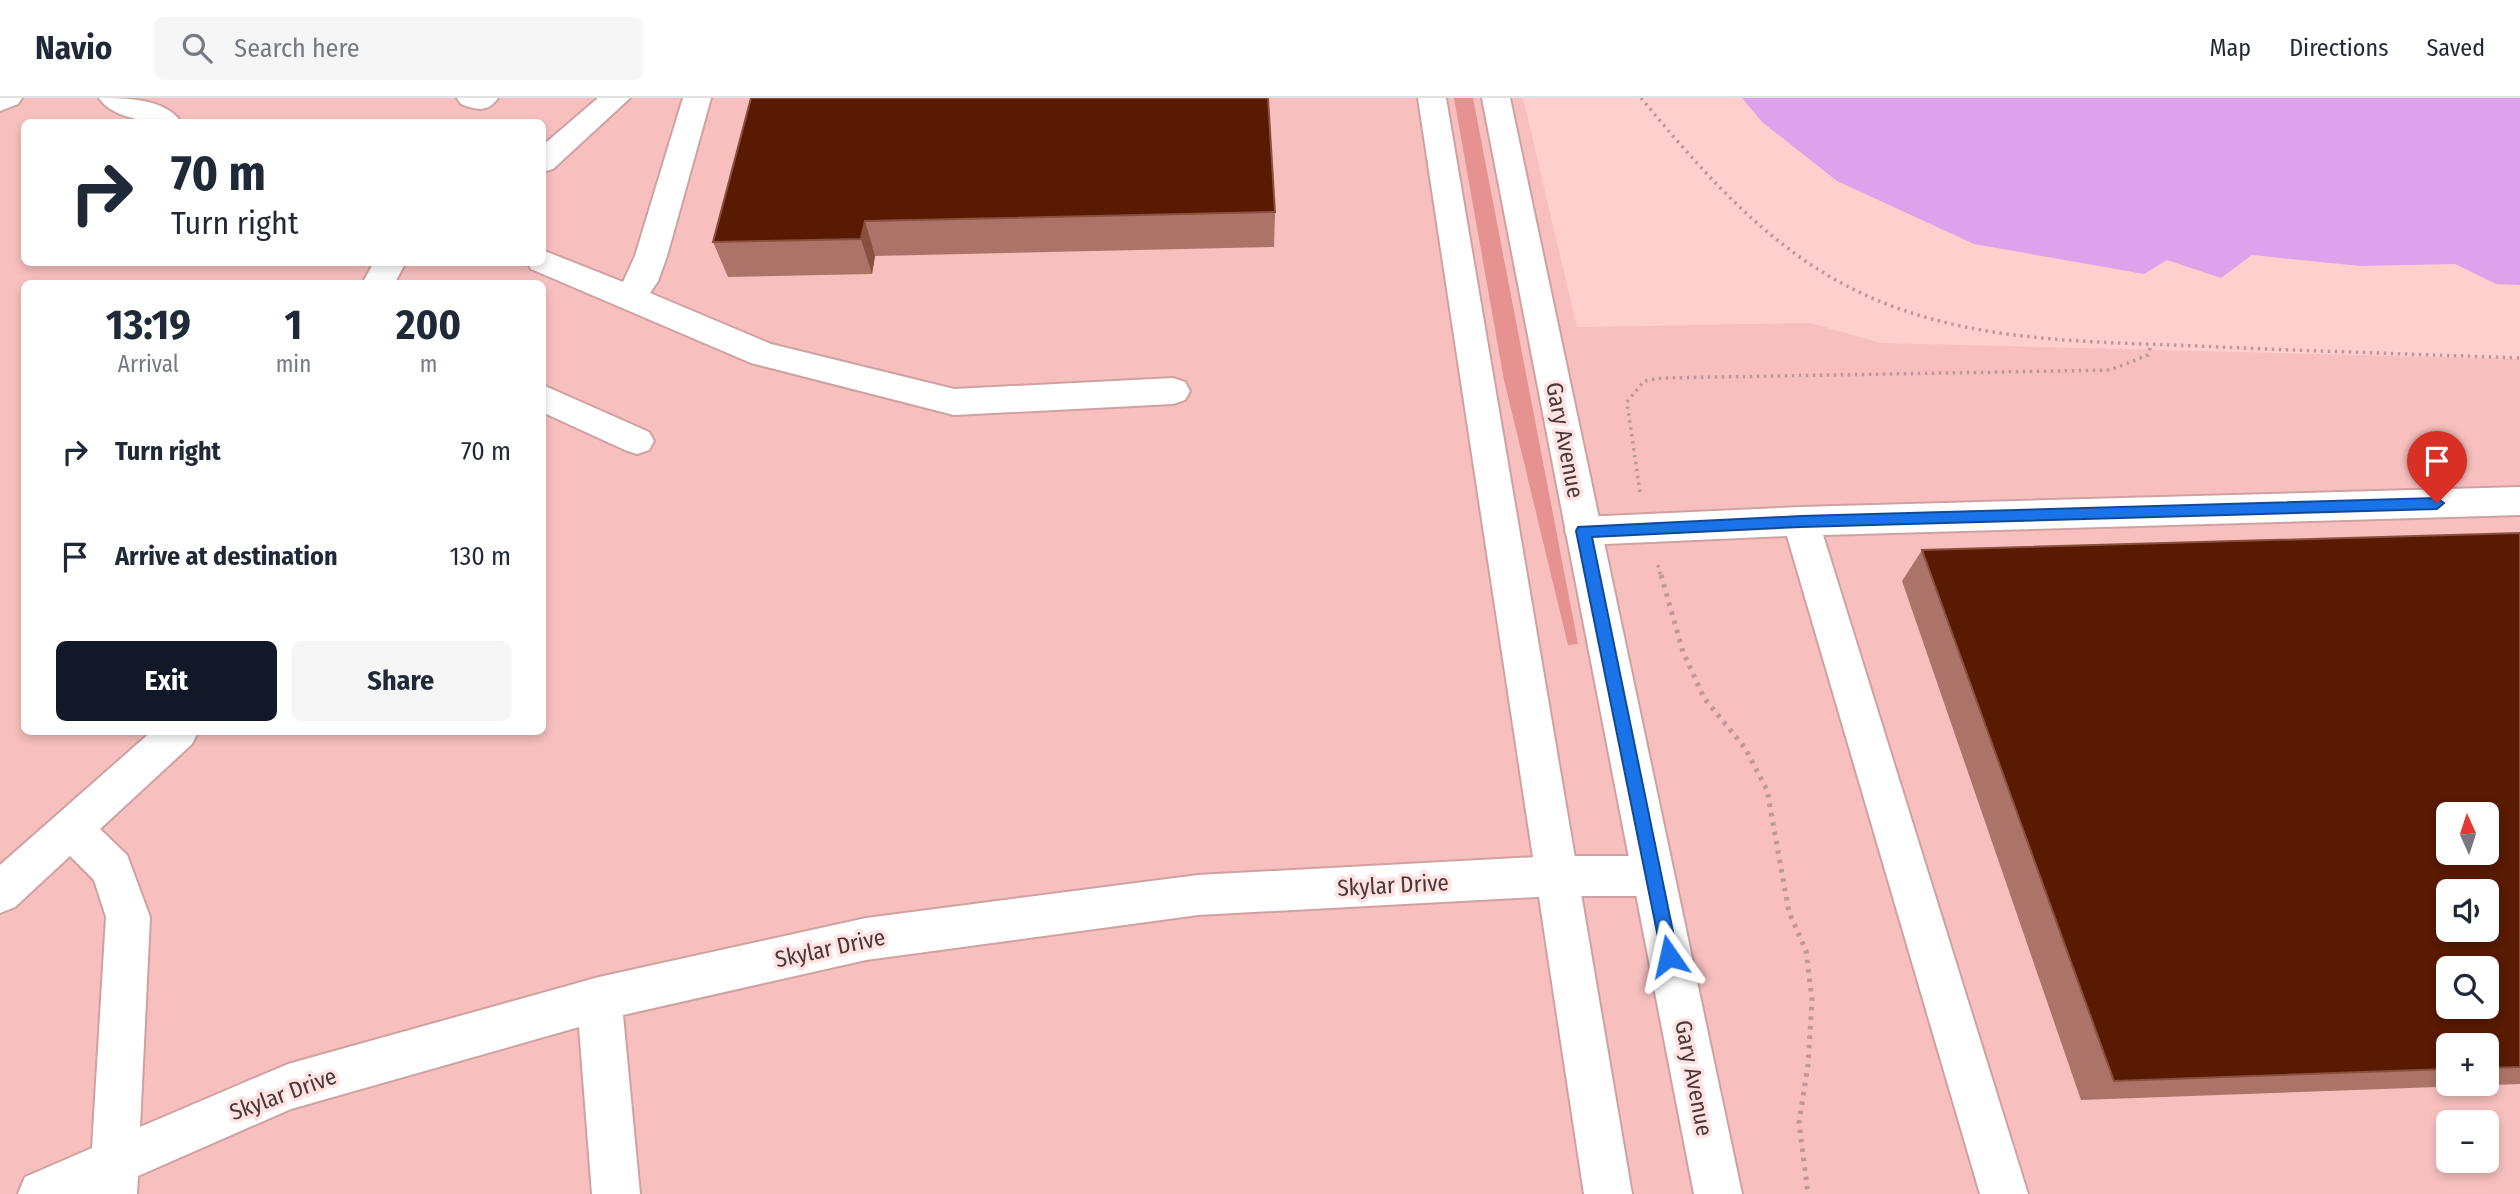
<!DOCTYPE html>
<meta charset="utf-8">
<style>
body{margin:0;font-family:"Fira Sans Condensed",sans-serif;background:#f6f6f7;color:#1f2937;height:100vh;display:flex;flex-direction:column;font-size:26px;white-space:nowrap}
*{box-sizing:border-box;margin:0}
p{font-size:23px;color:#747a83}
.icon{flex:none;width:38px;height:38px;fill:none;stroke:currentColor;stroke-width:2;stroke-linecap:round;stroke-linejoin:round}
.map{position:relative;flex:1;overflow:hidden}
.details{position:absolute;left:21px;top:182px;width:525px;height:455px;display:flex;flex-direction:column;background:#fff;border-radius:10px;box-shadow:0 4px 10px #0003}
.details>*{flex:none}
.guide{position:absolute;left:21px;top:21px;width:525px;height:147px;border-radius:10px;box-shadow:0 4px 10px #0003;background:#fff;color:#1f2937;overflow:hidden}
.needle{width:46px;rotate:357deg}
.fabs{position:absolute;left:2436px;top:704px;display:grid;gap:14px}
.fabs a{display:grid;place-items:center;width:63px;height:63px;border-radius:10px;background:#fff;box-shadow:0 4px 10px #0003;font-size:35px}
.pin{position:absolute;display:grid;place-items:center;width:60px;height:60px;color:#fff;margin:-72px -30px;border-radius:50% 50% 50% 0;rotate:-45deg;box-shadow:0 0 7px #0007}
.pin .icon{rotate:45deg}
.me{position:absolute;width:77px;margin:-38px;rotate:349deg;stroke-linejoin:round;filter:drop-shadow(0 0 5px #0008)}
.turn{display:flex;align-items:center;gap:24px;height:147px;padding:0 35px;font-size:32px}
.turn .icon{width:91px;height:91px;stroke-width:2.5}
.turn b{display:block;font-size:49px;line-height:60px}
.eta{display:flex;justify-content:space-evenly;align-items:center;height:119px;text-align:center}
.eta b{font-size:42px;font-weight:700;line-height:49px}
.primary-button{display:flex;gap:14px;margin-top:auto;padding:14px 35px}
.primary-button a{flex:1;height:80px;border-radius:10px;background:#111827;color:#fff;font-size:28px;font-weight:700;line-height:80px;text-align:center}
.primary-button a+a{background:#f6f6f7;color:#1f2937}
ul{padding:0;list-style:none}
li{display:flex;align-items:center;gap:21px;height:105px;padding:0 35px}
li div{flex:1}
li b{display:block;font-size:26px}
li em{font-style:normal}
header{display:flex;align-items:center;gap:42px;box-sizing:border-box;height:98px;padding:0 35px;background:#fff;border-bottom:2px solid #e0e1e3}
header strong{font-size:33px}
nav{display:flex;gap:38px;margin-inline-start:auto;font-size:24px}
.search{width:490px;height:63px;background:#f6f6f7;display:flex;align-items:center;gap:18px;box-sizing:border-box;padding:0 24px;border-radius:10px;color:#747a83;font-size:26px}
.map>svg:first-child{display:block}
</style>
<header>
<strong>Navio</strong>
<div class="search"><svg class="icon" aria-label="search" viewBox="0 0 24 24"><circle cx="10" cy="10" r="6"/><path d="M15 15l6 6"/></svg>Search here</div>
<nav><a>Map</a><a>Directions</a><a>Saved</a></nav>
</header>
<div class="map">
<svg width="2520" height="1096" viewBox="0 0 2520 1096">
<rect width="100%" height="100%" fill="#ffcfce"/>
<path fill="#f7c0bf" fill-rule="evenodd" d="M0 0H1523L1577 229 1811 225 1881 245 2520 261V1096H0ZM24 24H542V164H24ZM24 186H542V634H24ZM2448 716H2487V754H2448ZM2448 793H2487V831H2448ZM2448 870H2487V908H2448ZM2448 947H2487V985H2448ZM2448 1024H2487V1062H2448Z"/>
<path fill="#e59291" d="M1454 0H1473L1578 546 1568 547 1504 282Z"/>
<path fill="#dea2ec" d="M1742 0H2520V187L2496 186 2455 166 2360 168 2252 157 2221 180 2167 162 2144 176 1974 146 1837 83 1762 24Z"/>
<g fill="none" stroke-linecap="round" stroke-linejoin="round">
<defs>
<path id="minor" d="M0 0H22L18 6 0 13Z
M99 0C124 0 165 0 181 24 157 26 113 22 99 0Z
M457 0H498C488 15 476 12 461 6Z
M598 0H630L553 71 542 74V48Z
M683 0H711L667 158 658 183 650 195 771 246 954 291 1173 280 1185 284 1190 293 1185 302 1173 306 954 317 751 265 531 171 527 164H542V152L623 184 635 158Z
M374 164H406L394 186H362Z
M545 288 649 334 654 343 649 352 637 356 625 352 542 314Z
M2520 389V417L1823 437 2028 1096H1980L1787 438 1583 447 1570 443 1565 433 1570 423 1583 419 1801 409Z
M151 634H198L192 646 100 731 127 757 150 819 140 1029 288 966 599 879 866 820 1198 777 1555 758H1653L1668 764 1674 778 1668 792 1653 798H1555L1198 817 866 862 623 917 640 1096H592L579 929 291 1011 138 1078 137 1096H18L25 1079 92 1050 106 819 94 782 70 758 15 809 0 815V767Z"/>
<path id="major" d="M1418 0H1446L1632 1096H1584Z
M1482 0H1510L1742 1096H1694Z"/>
</defs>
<use href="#minor" stroke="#cfa2a1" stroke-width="4"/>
<use href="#major" stroke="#cfa2a1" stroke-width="4"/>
<path stroke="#bf9999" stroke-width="3.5" stroke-dasharray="2.5 4.5" stroke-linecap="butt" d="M1641 0C1700 71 1764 145 1847 188 1956 245 2078 243 2198 248 2305 253 2413 256 2520 260
M1640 394 1627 304 1644 283 1662 280 2110 272 2148 257 2151 247
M1658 467 1661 479"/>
<path stroke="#bf9999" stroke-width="5" stroke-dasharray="3.5 6" stroke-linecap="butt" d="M1661 477 1683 554 1704 600 1745 650 1767 692 1789 814 1806 853 1812 902 1808 967 1799 1025 1808 1096"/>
<use href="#minor" fill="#fff" fill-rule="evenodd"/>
<use href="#major" fill="#fff" fill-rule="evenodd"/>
</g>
<path fill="#ac7468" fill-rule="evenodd" d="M751 0 1275 114 1274 149 875 158 872 176 728 179 713 144Z
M2520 435V986L2081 1002 1902 483 1922 452ZM2448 947H2487V985H2448Z"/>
<path fill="#8a503e" d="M865 123 875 158 872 176 861 141Z"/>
<path fill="#581a01" stroke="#8a503e" stroke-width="2" fill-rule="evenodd" d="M751 0H1268L1275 114 865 123 861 141 713 144Z
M2520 435V969L2487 970V947H2448V971L2114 983 1922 452ZM2448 716H2487V754H2448ZM2448 793H2487V831H2448ZM2448 870H2487V908H2448Z"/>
<path fill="#1a73e8" stroke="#114b97" stroke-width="2" d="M2437 400 2444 405 2437 411 1801 429 1592 439 1678 858 1676 864 1669 866 1663 864 1576 433 1578 429 1801 418Z"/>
<g text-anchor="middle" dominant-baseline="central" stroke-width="7" stroke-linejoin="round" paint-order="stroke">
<g font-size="23" fill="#4a3737" stroke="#ffe2e1">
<text transform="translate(1565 342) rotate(79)">Gary Avenue</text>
<text transform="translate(1393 787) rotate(-3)">Skylar Drive</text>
<text transform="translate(830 850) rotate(-12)">Skylar Drive</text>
<text transform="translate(1694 980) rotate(79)">Gary Avenue</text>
<text transform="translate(283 996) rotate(-20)">Skylar Drive</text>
</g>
</g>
</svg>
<div class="fabs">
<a><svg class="needle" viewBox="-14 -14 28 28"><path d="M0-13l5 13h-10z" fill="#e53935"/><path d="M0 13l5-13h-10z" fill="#747a83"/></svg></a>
<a><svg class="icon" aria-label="sound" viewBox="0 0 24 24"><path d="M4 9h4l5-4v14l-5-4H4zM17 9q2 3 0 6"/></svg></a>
<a><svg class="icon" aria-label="search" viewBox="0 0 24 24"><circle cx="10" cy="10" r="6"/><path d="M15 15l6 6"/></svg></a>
<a>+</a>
<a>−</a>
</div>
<div class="pin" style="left:2437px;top:405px;background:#d93025"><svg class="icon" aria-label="arrive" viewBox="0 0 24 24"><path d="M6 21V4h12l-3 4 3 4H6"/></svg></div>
<svg class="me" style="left:1669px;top:858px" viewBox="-20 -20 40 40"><path d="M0-17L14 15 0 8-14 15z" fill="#1a73e8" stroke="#fff" stroke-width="4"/></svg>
<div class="guide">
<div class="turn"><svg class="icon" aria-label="right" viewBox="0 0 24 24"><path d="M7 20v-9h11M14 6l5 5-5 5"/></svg><div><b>70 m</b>Turn right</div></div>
</div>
<section class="details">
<div class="eta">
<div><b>13:19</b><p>Arrival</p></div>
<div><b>1</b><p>min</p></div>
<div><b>200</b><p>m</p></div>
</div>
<ul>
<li><svg class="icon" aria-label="right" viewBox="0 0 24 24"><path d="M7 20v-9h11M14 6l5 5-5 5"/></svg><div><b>Turn right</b></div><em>70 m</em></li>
<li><svg class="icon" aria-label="arrive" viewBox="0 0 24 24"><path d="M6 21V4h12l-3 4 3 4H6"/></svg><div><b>Arrive at destination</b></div><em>130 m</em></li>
</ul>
<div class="primary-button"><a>Exit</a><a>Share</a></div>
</section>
</div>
